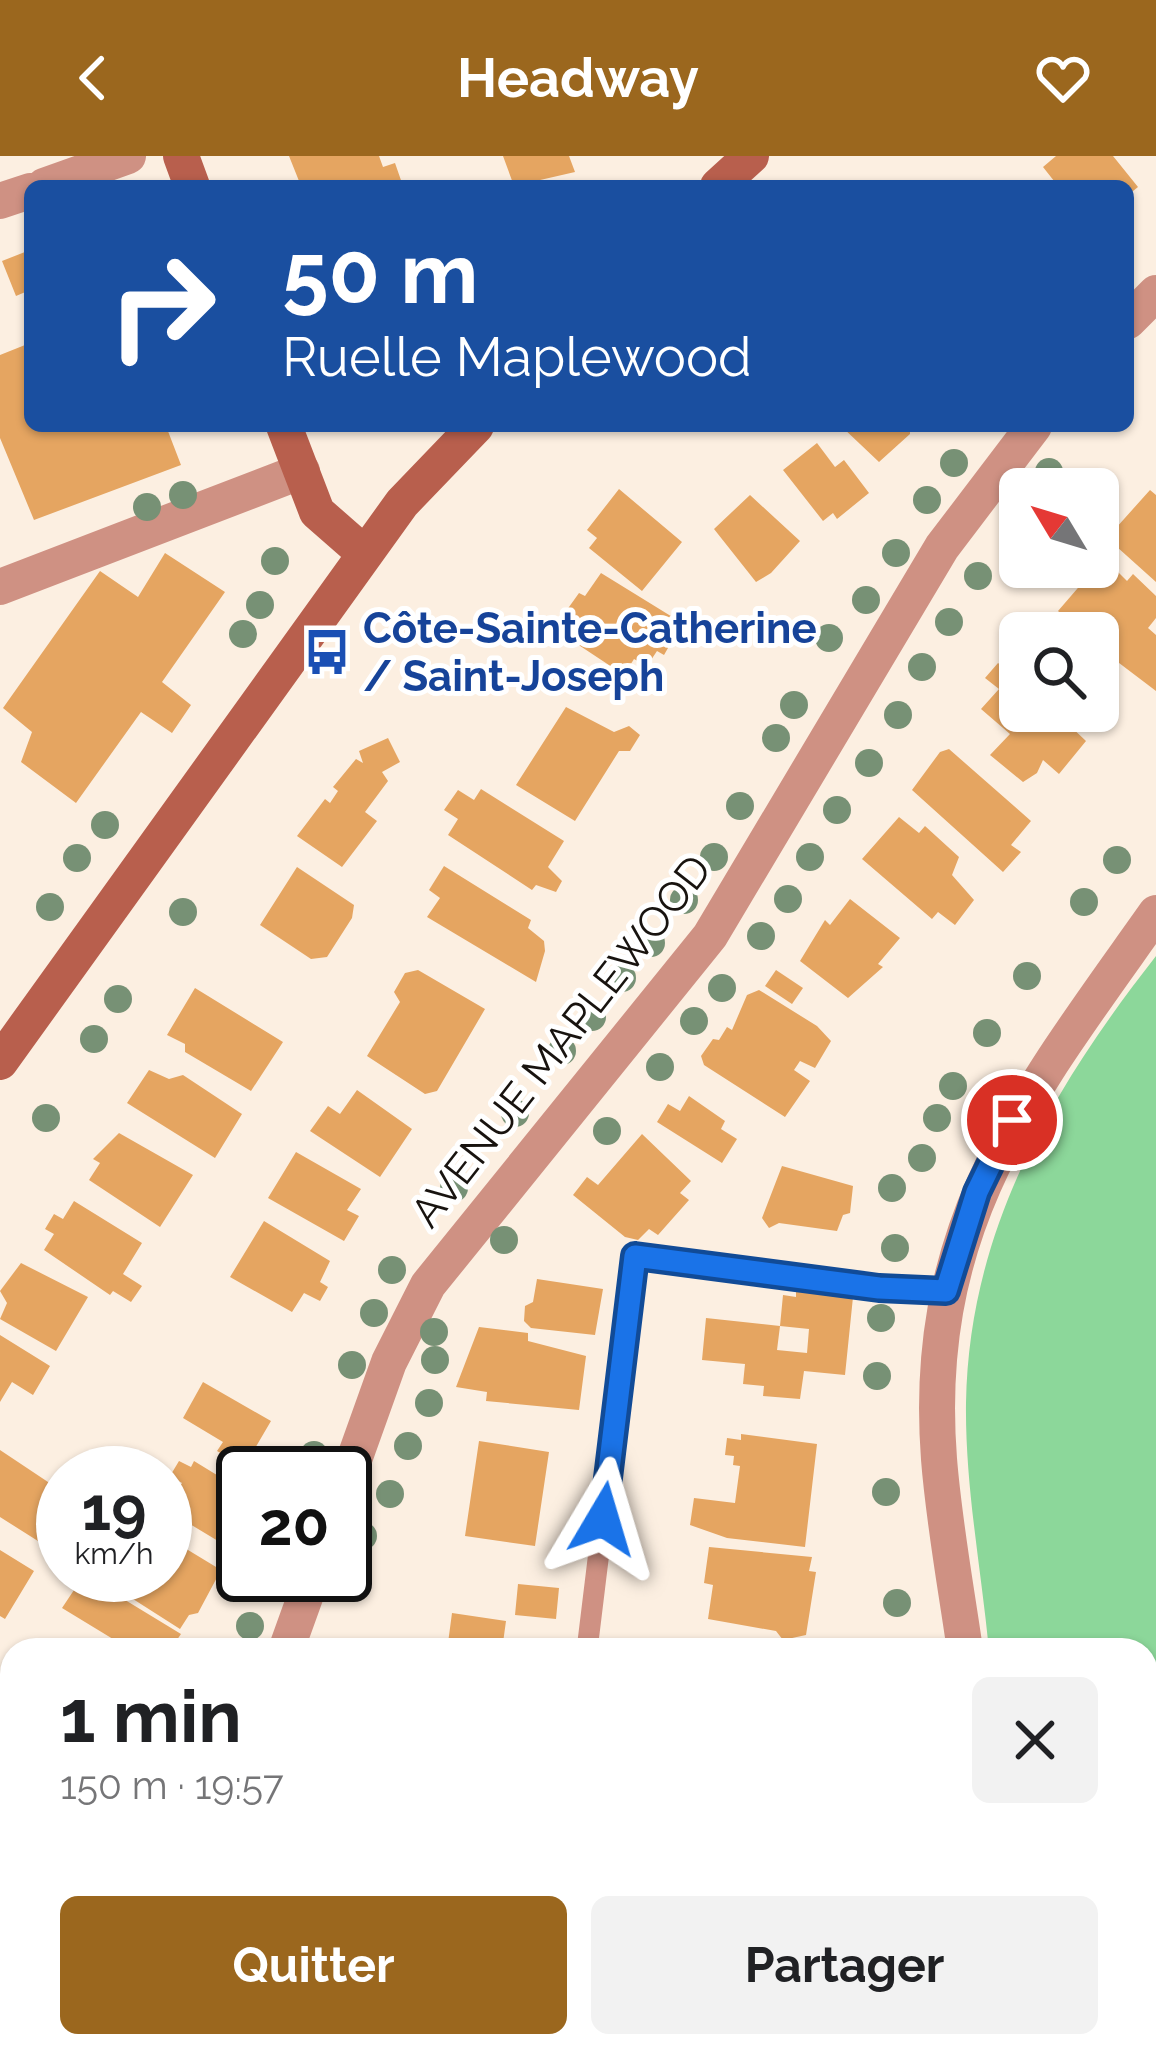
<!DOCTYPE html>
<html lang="fr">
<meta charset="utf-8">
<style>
body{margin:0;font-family:Raleway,sans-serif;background:#f2f2f2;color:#202124;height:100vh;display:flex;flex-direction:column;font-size:45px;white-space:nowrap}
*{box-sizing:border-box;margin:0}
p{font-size:39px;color:#757577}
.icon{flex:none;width:66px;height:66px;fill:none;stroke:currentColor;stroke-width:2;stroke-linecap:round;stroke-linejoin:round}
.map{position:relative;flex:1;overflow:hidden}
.side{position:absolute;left:0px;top:1482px;width:1158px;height:420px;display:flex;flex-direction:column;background:#fff;border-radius:36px 36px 0 0;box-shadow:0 3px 9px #0004}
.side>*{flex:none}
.guide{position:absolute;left:24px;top:24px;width:1110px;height:252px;border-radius:18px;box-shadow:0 3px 9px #0004;background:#1a4fa0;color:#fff;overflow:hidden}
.needle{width:78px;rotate:308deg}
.fabs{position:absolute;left:999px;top:312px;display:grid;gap:24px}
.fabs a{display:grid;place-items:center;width:120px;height:120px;border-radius:18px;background:#fff;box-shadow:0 3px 9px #0004;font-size:60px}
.speed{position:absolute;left:36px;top:1290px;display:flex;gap:24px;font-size:60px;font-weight:700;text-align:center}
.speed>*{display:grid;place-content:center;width:156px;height:156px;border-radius:50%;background:#fff;box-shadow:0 3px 9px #0004;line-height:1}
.speed small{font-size:30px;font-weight:400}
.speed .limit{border:6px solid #111;border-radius:18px;background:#fff;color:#111}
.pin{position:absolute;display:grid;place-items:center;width:102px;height:102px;color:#fff;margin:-51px;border:6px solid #fff;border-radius:50%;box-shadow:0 3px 12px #0007}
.me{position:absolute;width:132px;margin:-66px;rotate:7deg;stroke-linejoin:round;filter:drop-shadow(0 0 9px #0008)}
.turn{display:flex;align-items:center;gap:42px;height:252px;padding:0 60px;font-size:54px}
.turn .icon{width:156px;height:156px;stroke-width:2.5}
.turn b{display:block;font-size:84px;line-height:102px}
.round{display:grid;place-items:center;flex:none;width:126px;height:126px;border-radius:18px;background:#f2f2f2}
.head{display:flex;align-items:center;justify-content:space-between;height:204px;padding:0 60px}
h1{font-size:72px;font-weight:700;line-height:90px}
.cta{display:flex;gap:24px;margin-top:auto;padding:24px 60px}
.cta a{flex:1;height:138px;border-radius:18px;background:#9b671e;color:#fff;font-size:48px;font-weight:700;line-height:138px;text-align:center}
.cta a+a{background:#f2f2f2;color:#202124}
header{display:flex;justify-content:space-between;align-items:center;height:156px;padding:0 60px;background:#9b671e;color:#fff;font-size:54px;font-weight:700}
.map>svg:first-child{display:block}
</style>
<header><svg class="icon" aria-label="back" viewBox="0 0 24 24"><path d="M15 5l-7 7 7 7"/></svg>Headway<svg class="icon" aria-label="heart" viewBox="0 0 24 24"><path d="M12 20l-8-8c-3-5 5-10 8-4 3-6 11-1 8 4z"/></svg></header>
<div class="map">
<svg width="1156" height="1902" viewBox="0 0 1156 1902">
<rect width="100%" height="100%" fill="#fcefe1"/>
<path fill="#8cd79a" d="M1156 800V1902H1114L1110 1890H1146V1494H989C981 1412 965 1329 966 1247 969 1073 1052 933 1156 800Z"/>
<path fill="#e5a561" d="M289 0H379L383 11 395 7 403 30H301Z
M503 0H569L575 16 514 30Z
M1056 0H1113L1138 31 1128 39V30H1058L1043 11Z
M30 94V134L16 140 2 105Z
M30 187V270H166L181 309 34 364 0 282V199Z
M841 270H910V278L879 306Z
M817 287 835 311 844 304 869 337 837 363 833 357 823 365 783 314Z
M619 333 682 386 642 435 589 392 597 382 587 374Z
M1150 334 1156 339V426L1107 382Z
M750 339 800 385 771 417 756 426 714 373Z
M165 397 225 436 162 526 191 549 172 577 141 556 76 647 21 606 32 576 3 552 100 415 138 441Z
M1111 409 1127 425 1133 418 1156 440V462L1148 472 1156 479V535L1098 491V477H1082L1058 455 1096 411 1106 415Z
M601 417 674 462 663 480 672 485 664 499 657 495 647 510 634 503 624 519 562 478 571 462 564 458 579 437 585 440Z
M998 507 1011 517 1020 508V555H1071L1068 568 1086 585 1059 618 1043 604 1037 617 1023 626 990 599 1010 578 981 553 999 533 985 522Z
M566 551 614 576 629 570 640 579 630 595H619L575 665 516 629Z
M388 582 400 606 382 616 388 625 365 656 377 665 342 711 297 680 325 643 330 647 338 635 333 631 356 603 363 607 359 595Z
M949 593 1031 665 1011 689 1021 696 1003 716 912 634 940 596Z
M481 633 564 685 548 711 562 725 556 736 536 729 532 734 448 679 458 663 444 654 458 634 474 644Z
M899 661 919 677 925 670 959 701 952 719 974 744 955 769 938 756 932 763 862 703Z
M444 710 531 764 528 772 544 785 545 795 536 826 427 761 440 742 429 734Z
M297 711 354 749 352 762 327 801 311 803 260 769Z
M850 743 900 782 878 808 883 811 848 842 800 805 825 764 830 769Z
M418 814 485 853 437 935 425 938 367 900 400 846 394 836 405 817Z
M776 814 803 832 792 848 765 830Z
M195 832 283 886 251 935 185 896V888L167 879Z
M759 834 817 870 831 885 815 912 800 905 794 914 810 925 785 961 704 909 701 900 713 883 719 884 727 871 732 874 747 839Z
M149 914 169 923 183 919 242 958 215 1002 127 947Z
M357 934 412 973 380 1021 310 975 328 950 340 958Z
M689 940 725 965 721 973 737 983 722 1007 657 966 668 948 680 955Z
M119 977 193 1019 160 1071 89 1024 100 1007 93 1003Z
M642 978 691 1025 680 1037 689 1044 658 1079 649 1073 638 1084 625 1081 573 1039 587 1021 598 1029Z
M296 996 361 1033 347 1054 359 1060 344 1085 268 1042Z
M782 1010 853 1030 850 1057 843 1059 837 1075 779 1067 769 1072 762 1062Z
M74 1045 142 1087 123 1118 142 1130 131 1146 113 1135 110 1139 44 1094 54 1078 45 1073 54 1058 63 1063Z
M264 1065 330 1105 320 1126 328 1131 320 1145 304 1137 292 1156 230 1121Z
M21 1107 88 1141 56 1195 0 1163 7 1147 0 1135Z
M537 1123 603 1133 595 1179 531 1172 524 1165 525 1150 533 1146Z
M796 1135 853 1141 845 1219 804 1215 800 1243 763 1240 764 1230 743 1228 745 1208 702 1204 706 1162 780 1170 777 1194 807 1197 809 1173 780 1170 783 1139 796 1141Z
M479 1171 528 1177V1185L586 1200 579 1254 486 1245 487 1236 456 1231Z
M0 1179 50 1210 33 1239 12 1226 0 1246Z
M203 1226 271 1265 244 1311 217 1295 223 1286 183 1262Z
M741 1278 817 1288 805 1391 727 1382 690 1369 694 1342 735 1347 740 1310 733 1309 734 1300 725 1299 727 1282 741 1284Z
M479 1285 549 1296 535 1390 465 1380Z
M0 1294 63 1336V1369L49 1392 0 1361Z
M179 1305 191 1311 194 1305 243 1335V1355L223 1388 165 1353 182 1327 170 1320Z
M165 1380 221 1414 198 1457 189 1459 180 1473 133 1443 141 1430 123 1419H165Z
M709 1391 812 1401 809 1415 816 1416 806 1479 783 1484 776 1475 708 1463 713 1429 704 1427Z
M0 1394 34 1415 5 1463 0 1460Z
M84 1419 181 1478 170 1494H131L62 1452Z
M518 1428 559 1432 556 1463 515 1459Z
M452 1457 506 1465 502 1494H432L433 1485 448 1487Z
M0 1819 12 1826 1 1859 12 1865 6 1881 10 1888 1 1902Z
M70 1890H137L147 1897 144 1902H62Z
M547 1890H597L596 1902H545Z
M623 1890H683L682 1902H622Z"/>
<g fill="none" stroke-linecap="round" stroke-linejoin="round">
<path stroke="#cf9183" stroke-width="21" d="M587 1494 635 1100 879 1132 946 1135
M537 1902 539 1890"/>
<path stroke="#cf9183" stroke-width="36" d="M44 30 128 0
M0 45 30 35
M1128 165 1156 137
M0 431 302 315
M345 1329 389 1206 428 1129 710 780 942 391 1034 270
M286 1494 313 1419
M965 1494C956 1431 944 1367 939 1303 921 1067 1028 938 1156 757
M221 1902 222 1890
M1034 1902 1066 1890"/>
<path stroke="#b85f4d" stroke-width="36" d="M181 0 192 30
M718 30 751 0
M284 270 317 356 365 398
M0 906 402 347 476 270"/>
</g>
<g fill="#779175">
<circle cx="954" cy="307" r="14"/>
<circle cx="1049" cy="316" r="14"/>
<circle cx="183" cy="339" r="14"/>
<circle cx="927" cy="344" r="14"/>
<circle cx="147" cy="351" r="14"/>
<circle cx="896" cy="397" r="14"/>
<circle cx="275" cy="405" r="14"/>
<circle cx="978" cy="420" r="14"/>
<circle cx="866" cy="444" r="14"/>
<circle cx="260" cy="449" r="14"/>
<circle cx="949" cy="466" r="14"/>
<circle cx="243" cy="478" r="14"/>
<circle cx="829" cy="482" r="14"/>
<circle cx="922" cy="511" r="14"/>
<circle cx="794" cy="549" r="14"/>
<circle cx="898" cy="559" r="14"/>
<circle cx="776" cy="582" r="14"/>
<circle cx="869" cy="607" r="14"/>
<circle cx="740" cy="650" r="14"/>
<circle cx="837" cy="654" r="14"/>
<circle cx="105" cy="669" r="14"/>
<circle cx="714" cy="701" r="14"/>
<circle cx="810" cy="701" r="14"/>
<circle cx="77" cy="702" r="14"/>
<circle cx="1117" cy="704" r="14"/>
<circle cx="788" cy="743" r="14"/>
<circle cx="684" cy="744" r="14"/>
<circle cx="1084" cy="746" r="14"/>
<circle cx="50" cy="751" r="14"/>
<circle cx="183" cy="756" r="14"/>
<circle cx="761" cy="780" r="14"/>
<circle cx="651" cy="787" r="14"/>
<circle cx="1027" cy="820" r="14"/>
<circle cx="622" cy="822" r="14"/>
<circle cx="722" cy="832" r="14"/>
<circle cx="118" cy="843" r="14"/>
<circle cx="592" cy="861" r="14"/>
<circle cx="694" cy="865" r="14"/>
<circle cx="987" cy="877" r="14"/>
<circle cx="94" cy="883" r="14"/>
<circle cx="562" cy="895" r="14"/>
<circle cx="660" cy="911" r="14"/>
<circle cx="953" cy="930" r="14"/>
<circle cx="515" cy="957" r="14"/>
<circle cx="46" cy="962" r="14"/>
<circle cx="937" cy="962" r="14"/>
<circle cx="607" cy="975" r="14"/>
<circle cx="922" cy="1002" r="14"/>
<circle cx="454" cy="1032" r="14"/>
<circle cx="892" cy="1032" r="14"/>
<circle cx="504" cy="1084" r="14"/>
<circle cx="895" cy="1092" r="14"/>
<circle cx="392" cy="1114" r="14"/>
<circle cx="374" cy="1157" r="14"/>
<circle cx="881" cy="1162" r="14"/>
<circle cx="434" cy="1176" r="14"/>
<circle cx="435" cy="1204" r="14"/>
<circle cx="352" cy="1209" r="14"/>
<circle cx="877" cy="1220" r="14"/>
<circle cx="429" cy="1247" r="14"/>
<circle cx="408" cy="1290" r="14"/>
<circle cx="314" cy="1299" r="14"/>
<circle cx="886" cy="1336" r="14"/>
<circle cx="390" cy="1338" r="14"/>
<circle cx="363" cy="1380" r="14"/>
<circle cx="897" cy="1447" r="14"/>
<circle cx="250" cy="1470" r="14"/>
</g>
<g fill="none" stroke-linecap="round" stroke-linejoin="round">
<defs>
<path id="route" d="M603 1363 635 1100 879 1132 946 1135 977 1036 1012 964"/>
</defs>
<use href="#route" stroke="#114b97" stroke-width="30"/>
<use href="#route" stroke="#1a73e8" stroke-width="21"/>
</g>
<defs>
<symbol id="bus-bare" viewBox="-9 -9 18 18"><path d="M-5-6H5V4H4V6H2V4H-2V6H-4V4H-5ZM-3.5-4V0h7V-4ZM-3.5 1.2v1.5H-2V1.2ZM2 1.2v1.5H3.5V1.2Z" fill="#1a4fb4" stroke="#fff" stroke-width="2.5" paint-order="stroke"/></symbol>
</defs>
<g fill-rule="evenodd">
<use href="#bus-bare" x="294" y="463" width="66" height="66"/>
</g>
<g text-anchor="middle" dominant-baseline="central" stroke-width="10" stroke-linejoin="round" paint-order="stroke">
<g font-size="42" font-weight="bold" fill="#164399" stroke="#fff" text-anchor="start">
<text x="363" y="472">Côte-Sainte-Catherine<tspan x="363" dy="48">/ Saint-Joseph</tspan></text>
</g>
<g font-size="42" fill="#18130f" stroke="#fff">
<text transform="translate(561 885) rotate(-52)">AVENUE MAPLEWOOD</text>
</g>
</g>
</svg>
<div class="fabs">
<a><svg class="needle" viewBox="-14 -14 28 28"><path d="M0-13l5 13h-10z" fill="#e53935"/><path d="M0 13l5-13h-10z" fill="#757577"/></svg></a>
<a><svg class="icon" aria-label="search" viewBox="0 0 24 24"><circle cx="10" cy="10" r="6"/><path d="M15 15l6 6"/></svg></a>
</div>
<div class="speed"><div>19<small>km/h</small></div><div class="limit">20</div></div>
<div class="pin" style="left:1012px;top:964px;background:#d93025"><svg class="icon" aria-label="arrive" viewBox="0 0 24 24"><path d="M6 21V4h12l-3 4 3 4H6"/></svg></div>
<svg class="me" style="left:603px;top:1363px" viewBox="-20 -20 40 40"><path d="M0-17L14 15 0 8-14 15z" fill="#1a73e8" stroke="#fff" stroke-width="4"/></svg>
<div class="guide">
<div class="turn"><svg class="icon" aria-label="right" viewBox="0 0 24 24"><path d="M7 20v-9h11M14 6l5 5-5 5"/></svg><div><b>50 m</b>Ruelle Maplewood</div></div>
</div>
<section class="side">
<div class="head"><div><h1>1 min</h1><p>150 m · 19:57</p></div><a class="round"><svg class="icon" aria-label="close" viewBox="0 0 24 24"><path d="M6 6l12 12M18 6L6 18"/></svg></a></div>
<div class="cta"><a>Quitter</a><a>Partager</a></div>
</section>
</div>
